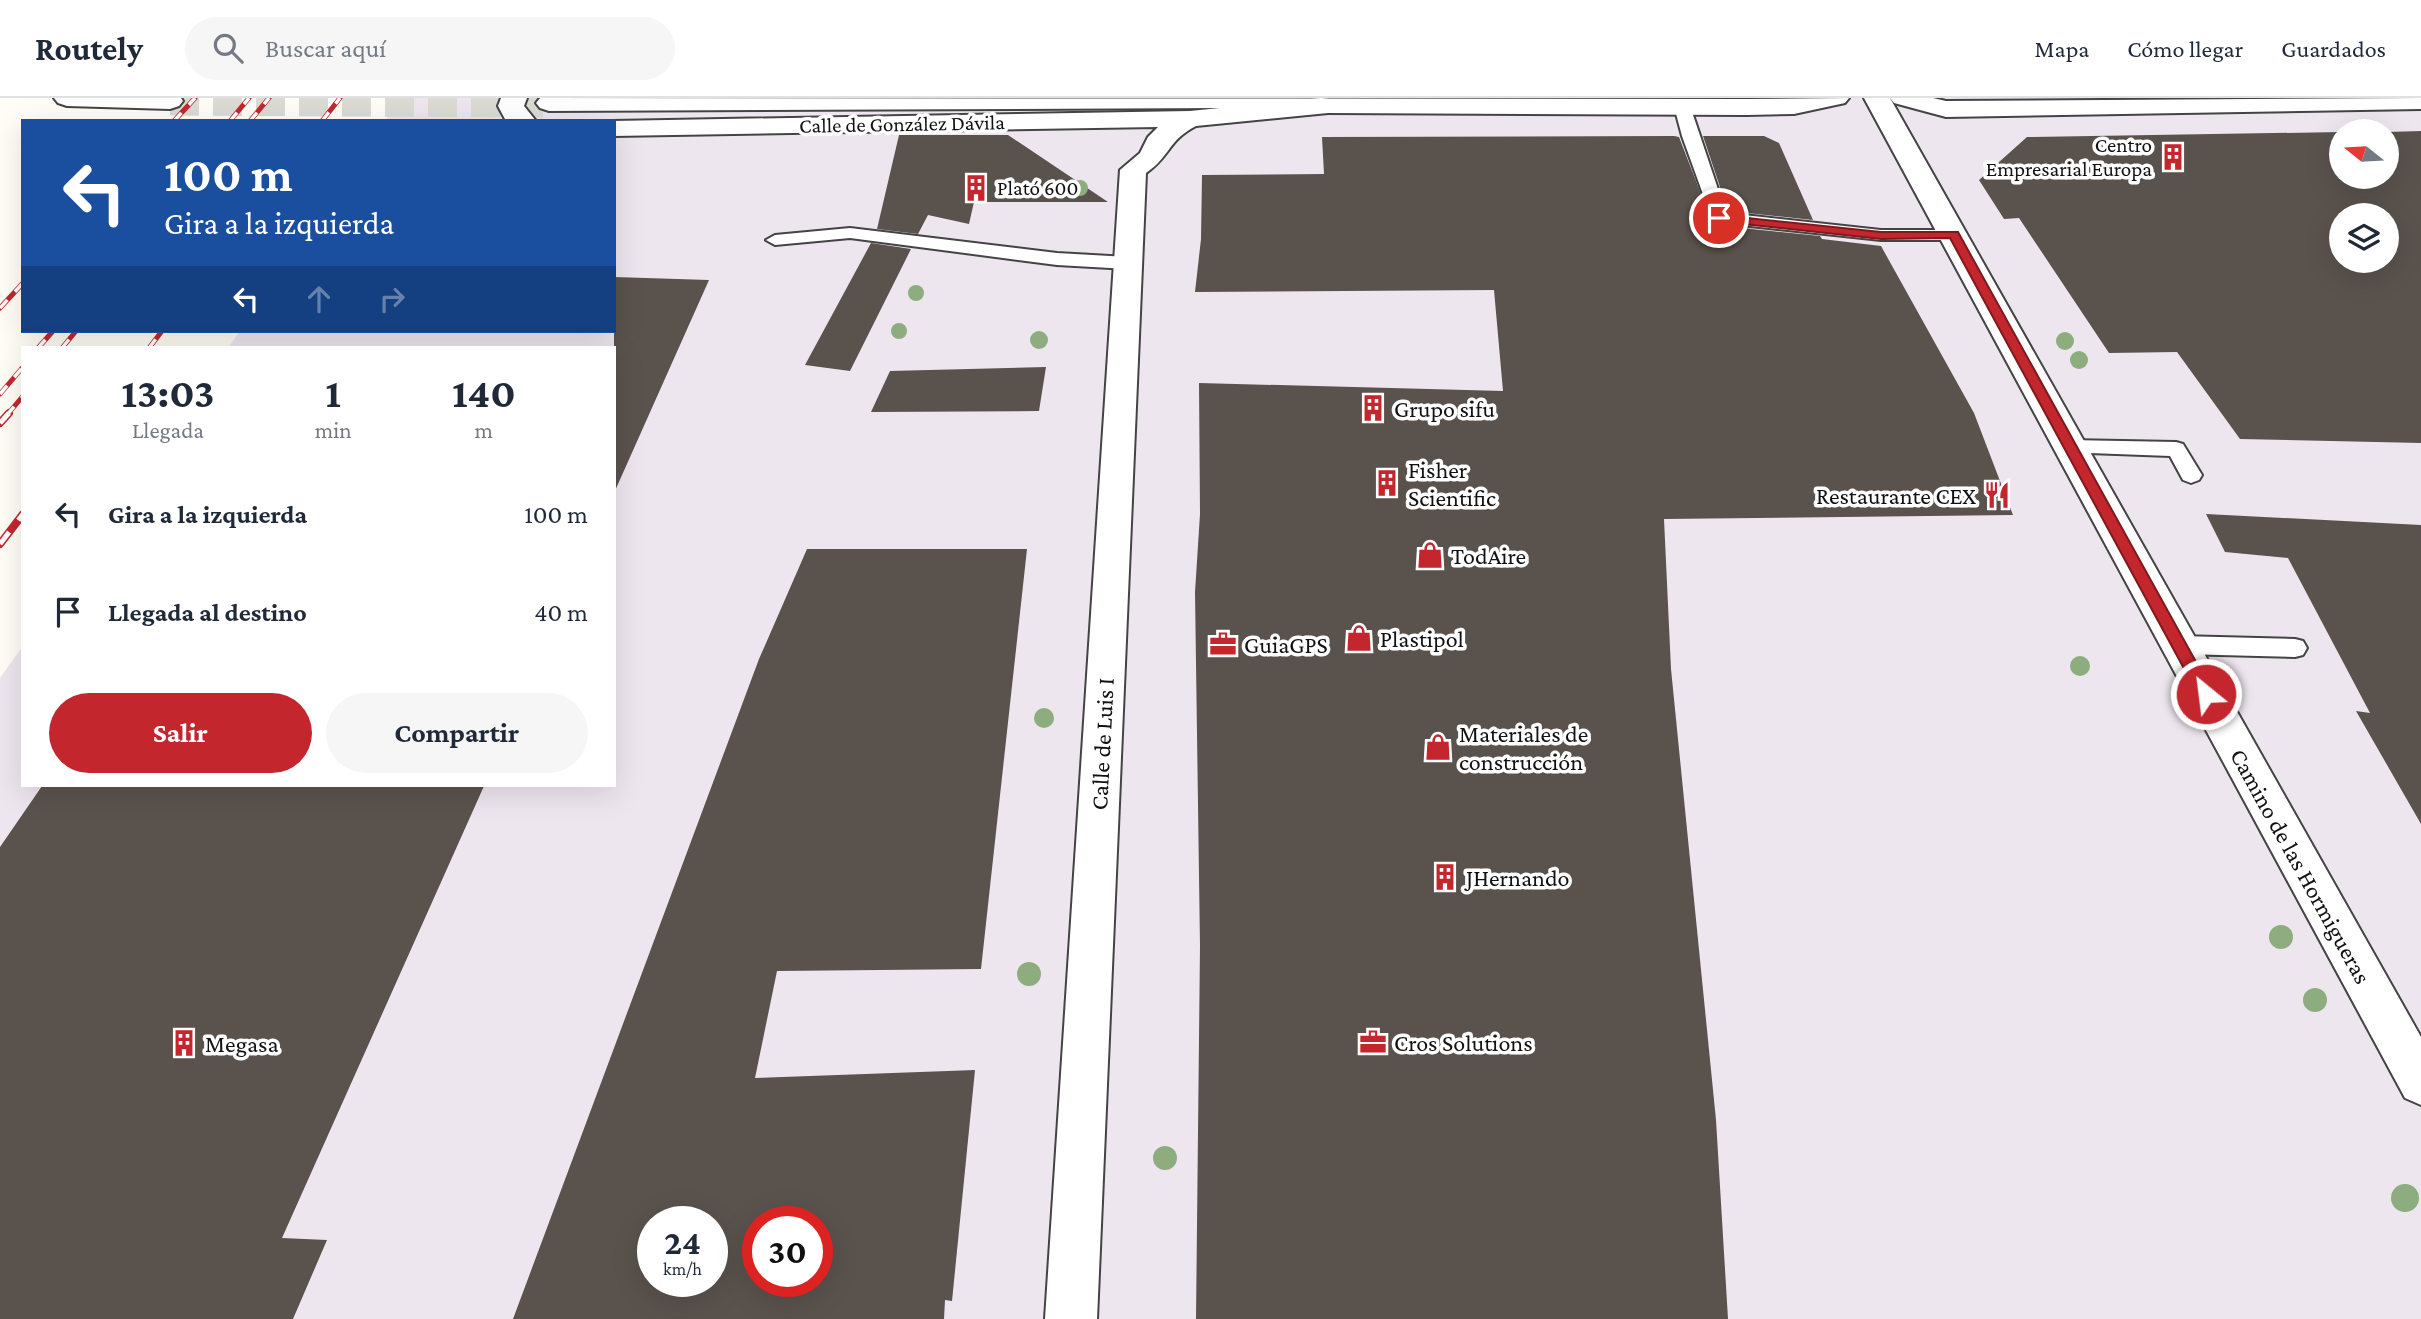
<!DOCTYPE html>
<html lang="es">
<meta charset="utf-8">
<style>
body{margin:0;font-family:"Crimson Pro",serif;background:#f6f6f7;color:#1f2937;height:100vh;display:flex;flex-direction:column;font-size:26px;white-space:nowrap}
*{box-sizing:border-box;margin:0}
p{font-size:23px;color:#747a83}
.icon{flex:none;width:38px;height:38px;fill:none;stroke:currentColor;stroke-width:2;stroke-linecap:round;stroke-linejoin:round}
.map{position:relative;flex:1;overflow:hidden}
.sheet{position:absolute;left:21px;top:248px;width:595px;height:441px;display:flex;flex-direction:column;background:#fff;border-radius:0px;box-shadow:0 7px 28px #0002}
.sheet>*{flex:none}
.top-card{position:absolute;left:21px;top:21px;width:595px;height:214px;border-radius:0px;box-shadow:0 7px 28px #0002;background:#1a4fa0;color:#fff;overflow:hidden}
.needle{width:46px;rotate:288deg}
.fabs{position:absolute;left:2329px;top:21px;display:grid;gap:14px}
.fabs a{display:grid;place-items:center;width:70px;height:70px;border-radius:50%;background:#fff;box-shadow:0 7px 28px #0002;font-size:35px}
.speed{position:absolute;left:637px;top:1108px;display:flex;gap:14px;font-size:35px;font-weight:700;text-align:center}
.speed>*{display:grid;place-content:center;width:91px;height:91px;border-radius:50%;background:#fff;box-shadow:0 7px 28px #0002;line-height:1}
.speed small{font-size:18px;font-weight:400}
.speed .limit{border:10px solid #d22;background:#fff;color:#111}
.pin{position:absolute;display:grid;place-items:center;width:60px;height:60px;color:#fff;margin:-30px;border:4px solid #fff;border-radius:50%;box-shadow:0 2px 7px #0007}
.me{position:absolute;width:77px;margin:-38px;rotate:331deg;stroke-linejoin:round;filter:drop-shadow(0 0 5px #0008)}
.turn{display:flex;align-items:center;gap:24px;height:147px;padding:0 28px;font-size:32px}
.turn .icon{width:91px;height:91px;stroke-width:2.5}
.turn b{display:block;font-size:49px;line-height:60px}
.lanes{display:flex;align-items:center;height:66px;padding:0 28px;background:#0003;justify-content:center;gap:35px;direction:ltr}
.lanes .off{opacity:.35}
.eta{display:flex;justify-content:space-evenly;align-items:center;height:119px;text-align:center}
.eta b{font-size:42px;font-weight:700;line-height:49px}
.cta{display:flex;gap:14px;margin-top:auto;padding:14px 28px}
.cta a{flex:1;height:80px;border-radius:42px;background:#c4262e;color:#fff;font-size:28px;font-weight:700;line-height:80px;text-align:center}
.cta a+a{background:#f6f6f7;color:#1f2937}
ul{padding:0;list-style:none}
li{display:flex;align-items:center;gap:21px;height:98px;padding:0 28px}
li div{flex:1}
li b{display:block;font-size:26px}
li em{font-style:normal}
header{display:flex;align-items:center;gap:42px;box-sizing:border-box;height:98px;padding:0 35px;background:#fff;border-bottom:2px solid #e0e1e3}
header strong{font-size:33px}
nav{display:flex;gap:38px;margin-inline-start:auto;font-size:24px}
.search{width:490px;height:63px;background:#f6f6f7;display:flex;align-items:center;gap:18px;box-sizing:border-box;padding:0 24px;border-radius:38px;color:#747a83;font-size:26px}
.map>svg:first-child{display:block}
</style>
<header>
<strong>Routely</strong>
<div class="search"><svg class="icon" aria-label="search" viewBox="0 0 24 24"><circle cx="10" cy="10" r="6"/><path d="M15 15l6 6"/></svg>Buscar aquí</div>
<nav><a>Mapa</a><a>Cómo llegar</a><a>Guardados</a></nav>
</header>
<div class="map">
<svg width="2421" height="1221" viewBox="0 0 2421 1221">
<rect width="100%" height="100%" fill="#fffdf5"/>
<path fill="#eee6ef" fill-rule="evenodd" d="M401 0H2421V1221H0V580L23 548V688H614V250H228L240 233H614V23H385ZM2342 33H2387V79H2342ZM2342 117H2387V163H2342ZM653 1124H712V1183H653ZM758 1124H817V1183H758Z"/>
<path fill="#5a524d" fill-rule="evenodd" d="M2421 33V345L2240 341 2177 254 2109 255 2019 120 2004 121 1979 82 2027 39 2342 34V79H2387V34ZM2342 117H2387V163H2342Z
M899 37H1008L1108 104H974L969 126 928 117 918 136 877 131Z
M1674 38 1679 39 1713 127 1820 138 1822 141 1881 148 1974 315 2013 417 1664 421 1671 571 1716 1022 1728 1221H1196L1200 848 1195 494 1200 416 1199 285 1503 293 1494 192 1195 194 1201 141 1202 77 1324 76 1322 39Z
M1703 38H1764L1779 45 1813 122 1728 113Z
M871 145 911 151 850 273 805 267Z
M614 179 709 182 614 395Z
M1046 269 1039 313 871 314 890 273Z
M2206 416 2421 427V726L2356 613 2370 615 2288 460 2225 454Z
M807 451H1027L981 871 777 873 755 980 975 972 952 1203 945 1202 944 1221H513L759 561ZM653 1124H712V1183H653ZM758 1124H817V1183H758Z
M42 688H484L282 1140 327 1142 293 1221H0V749Z"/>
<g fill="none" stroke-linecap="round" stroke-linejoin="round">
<path stroke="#dbdad3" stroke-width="29" stroke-dasharray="29 14" stroke-linecap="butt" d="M170 3 549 5"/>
<defs>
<path id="service" d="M1682 3 1690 8 1726 115 1881 132H1953L1962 137 1953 142H1881L1713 124 1682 38 1674 8Z
M850 130 1057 155 1128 159 1137 165 1128 171 1057 167 850 140 775 147 766 142 775 137Z
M2069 342 2176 344 2183 346 2202 377 2199 382 2191 385 2183 382 2170 358 2062 354 2059 349 2062 344Z
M2179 538 2295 541 2303 543 2307 550 2303 557 2295 559 2179 556 2171 554 2167 547 2171 540Z"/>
<path id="minor" d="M501 0H527L524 8 536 23H506L498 8Z
M1321 0 1337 2 1341 7 1337 12 1328 15 1196 28C1167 43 1171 58 1146 75L1097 1221H1045L1120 72 1140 55 1148 39 1158 29 614 38V23H612L1190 13Z
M1864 0H1890L2421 939V1007L2405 1000Z"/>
<path id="tertiary" d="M54 0H181L183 3 179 8 170 11 67 8 58 5Z
M540 0 1747 1 1849 0 1845 5 1794 16 1747 17 1328 15 1223 10 549 13 540 10 536 5Z
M1890 0H1933L1946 3 2421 0V11L1946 19 1894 5Z"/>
</defs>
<use href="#service" stroke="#444" stroke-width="4"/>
<use href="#minor" stroke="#444" stroke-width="4"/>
<use href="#tertiary" stroke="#444" stroke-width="4"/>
<use href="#service" fill="#fff" fill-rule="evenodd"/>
<use href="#minor" fill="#fff" fill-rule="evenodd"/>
<use href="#tertiary" fill="#fff" fill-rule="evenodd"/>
<defs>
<path id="rail-far1" d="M174 23 195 0
M230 23 249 0
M250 23 269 0
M322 23 340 0
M0 210 23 185
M38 250 53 233
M62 250 76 233
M149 250 162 233
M0 296 23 269
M7 317 23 298"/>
<path id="rail" d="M0 325 9 315
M0 446 23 416"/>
</defs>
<use href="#rail-far1" stroke="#c4262e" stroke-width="5"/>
<use href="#rail" stroke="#c4262e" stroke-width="8"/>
<use href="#rail-far1" stroke="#fff" stroke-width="3.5" stroke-dasharray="11" stroke-linecap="butt"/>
<use href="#rail" stroke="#fff" stroke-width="5" stroke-dasharray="15" stroke-linecap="butt"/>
</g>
<g fill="#8dad7f">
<circle cx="1080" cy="90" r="8"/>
<circle cx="916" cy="195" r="8"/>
<circle cx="899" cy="233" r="8"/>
<circle cx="1039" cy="242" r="9"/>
<circle cx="2065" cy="243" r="9"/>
<circle cx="2079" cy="262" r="9"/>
<circle cx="2080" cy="568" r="10"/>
<circle cx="1044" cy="620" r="10"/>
<circle cx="2281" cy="839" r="12"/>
<circle cx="1029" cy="876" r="12"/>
<circle cx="2315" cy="902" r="12"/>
<circle cx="1165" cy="1060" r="12"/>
<circle cx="2405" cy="1100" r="14"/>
</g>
<path fill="#c4262e" stroke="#7f191e" stroke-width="2" d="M1719 117 1881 134H1958L2211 591 2213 596 2211 600H2200L1950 140 1881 141 1715 123 1713 120Z"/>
<defs>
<symbol id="building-bare" viewBox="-9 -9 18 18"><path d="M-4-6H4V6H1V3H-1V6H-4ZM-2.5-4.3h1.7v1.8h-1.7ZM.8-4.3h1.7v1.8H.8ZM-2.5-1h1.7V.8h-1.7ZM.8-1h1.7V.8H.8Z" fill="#c4262e" stroke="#fff" stroke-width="2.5" paint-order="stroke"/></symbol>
<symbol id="restaurant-bare" viewBox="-9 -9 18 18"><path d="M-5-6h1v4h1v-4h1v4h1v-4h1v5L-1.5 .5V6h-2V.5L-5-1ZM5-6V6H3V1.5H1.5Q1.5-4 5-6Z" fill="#c4262e" stroke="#fff" stroke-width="2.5" paint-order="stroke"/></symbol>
<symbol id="shop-bare" viewBox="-9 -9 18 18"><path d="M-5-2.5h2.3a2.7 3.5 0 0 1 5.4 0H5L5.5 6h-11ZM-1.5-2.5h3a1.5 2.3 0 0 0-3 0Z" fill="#c4262e" stroke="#fff" stroke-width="2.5" paint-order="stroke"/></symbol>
<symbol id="office-bare" viewBox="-9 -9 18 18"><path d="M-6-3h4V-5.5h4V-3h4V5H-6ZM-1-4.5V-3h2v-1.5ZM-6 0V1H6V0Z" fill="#c4262e" stroke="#fff" stroke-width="2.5" paint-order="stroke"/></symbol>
</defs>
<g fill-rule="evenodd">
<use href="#building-bare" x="2154" y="40" width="38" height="38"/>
<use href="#building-bare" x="957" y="71" width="38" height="38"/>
<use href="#building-bare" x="1354" y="291" width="38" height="38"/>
<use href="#building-bare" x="1368" y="366" width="38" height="38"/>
<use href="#restaurant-bare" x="1978" y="378" width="38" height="38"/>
<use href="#shop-bare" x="1411" y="438" width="38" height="38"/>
<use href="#shop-bare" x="1340" y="521" width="38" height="38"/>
<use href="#office-bare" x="1204" y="527" width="38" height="38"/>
<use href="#shop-bare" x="1419" y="630" width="38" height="38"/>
<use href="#building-bare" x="1426" y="760" width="38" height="38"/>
<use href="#office-bare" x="1354" y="925" width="38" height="38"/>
<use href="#building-bare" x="165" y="926" width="38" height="38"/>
</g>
<g text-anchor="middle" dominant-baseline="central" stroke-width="7" stroke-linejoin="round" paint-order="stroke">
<g font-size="21" fill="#111" stroke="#fff">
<text transform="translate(902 26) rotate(-1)">Calle de González Dávila</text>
</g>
<g font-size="21" fill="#111" stroke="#fff" text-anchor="end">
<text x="2152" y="47">Centro<tspan x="2152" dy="24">Empresarial Europa</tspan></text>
<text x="997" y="90" text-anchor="start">Plató 600</text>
</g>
<g font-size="24" fill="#111" stroke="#fff" text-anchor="start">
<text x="1394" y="310">Grupo sifu</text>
<text x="1408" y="371">Fisher<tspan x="1408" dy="28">Scientific</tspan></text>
<text x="1976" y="397" text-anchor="end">Restaurante CEX</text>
<text x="1451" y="457">TodAire</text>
<text x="1380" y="540">Plastipol</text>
<text x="1244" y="546">GuiaGPS</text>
<text x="1459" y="635">Materiales de<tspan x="1459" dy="28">construcción</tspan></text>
<text x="1466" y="779">JHernando</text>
<text x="1394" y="944">Cros Solutions</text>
<text x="205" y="945">Megasa</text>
</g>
<g font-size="24" fill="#111" stroke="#fff">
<text transform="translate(1102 646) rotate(-87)">Calle de Luis I</text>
<text transform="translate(2301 768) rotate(61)">Camino de las Hormigueras</text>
</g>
</g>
</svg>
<div class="fabs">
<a><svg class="needle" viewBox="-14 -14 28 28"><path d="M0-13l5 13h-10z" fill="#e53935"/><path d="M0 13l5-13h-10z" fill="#747a83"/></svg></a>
<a><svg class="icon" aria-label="layers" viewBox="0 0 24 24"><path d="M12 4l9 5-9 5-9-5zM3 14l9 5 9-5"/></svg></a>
</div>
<div class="speed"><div>24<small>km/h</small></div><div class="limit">30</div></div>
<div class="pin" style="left:1719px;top:120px;background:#d93025"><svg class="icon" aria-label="arrive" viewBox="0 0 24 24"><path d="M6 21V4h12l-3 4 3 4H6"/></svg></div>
<svg class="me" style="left:2206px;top:596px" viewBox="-20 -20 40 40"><circle r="17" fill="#c4262e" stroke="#fff" stroke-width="3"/><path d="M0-11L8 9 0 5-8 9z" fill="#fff"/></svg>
<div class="top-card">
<div class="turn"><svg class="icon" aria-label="left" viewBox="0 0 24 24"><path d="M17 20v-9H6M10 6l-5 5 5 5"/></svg><div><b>100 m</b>Gira a la izquierda</div></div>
<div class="lanes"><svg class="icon" aria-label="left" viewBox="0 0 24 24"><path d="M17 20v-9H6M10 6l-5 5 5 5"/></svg><svg class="icon off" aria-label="ahead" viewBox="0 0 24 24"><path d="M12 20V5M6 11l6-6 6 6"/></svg><svg class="icon off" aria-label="right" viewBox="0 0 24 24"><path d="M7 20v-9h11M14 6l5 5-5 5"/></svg></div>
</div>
<section class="sheet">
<div class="eta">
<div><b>13:03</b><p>Llegada</p></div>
<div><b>1</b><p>min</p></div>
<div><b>140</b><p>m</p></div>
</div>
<ul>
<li><svg class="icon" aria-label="left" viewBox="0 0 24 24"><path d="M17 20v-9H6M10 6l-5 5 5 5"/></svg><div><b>Gira a la izquierda</b></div><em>100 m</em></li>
<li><svg class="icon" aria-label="arrive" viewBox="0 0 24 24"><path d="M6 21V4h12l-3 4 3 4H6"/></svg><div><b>Llegada al destino</b></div><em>40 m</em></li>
</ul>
<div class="cta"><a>Salir</a><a>Compartir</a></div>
</section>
</div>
